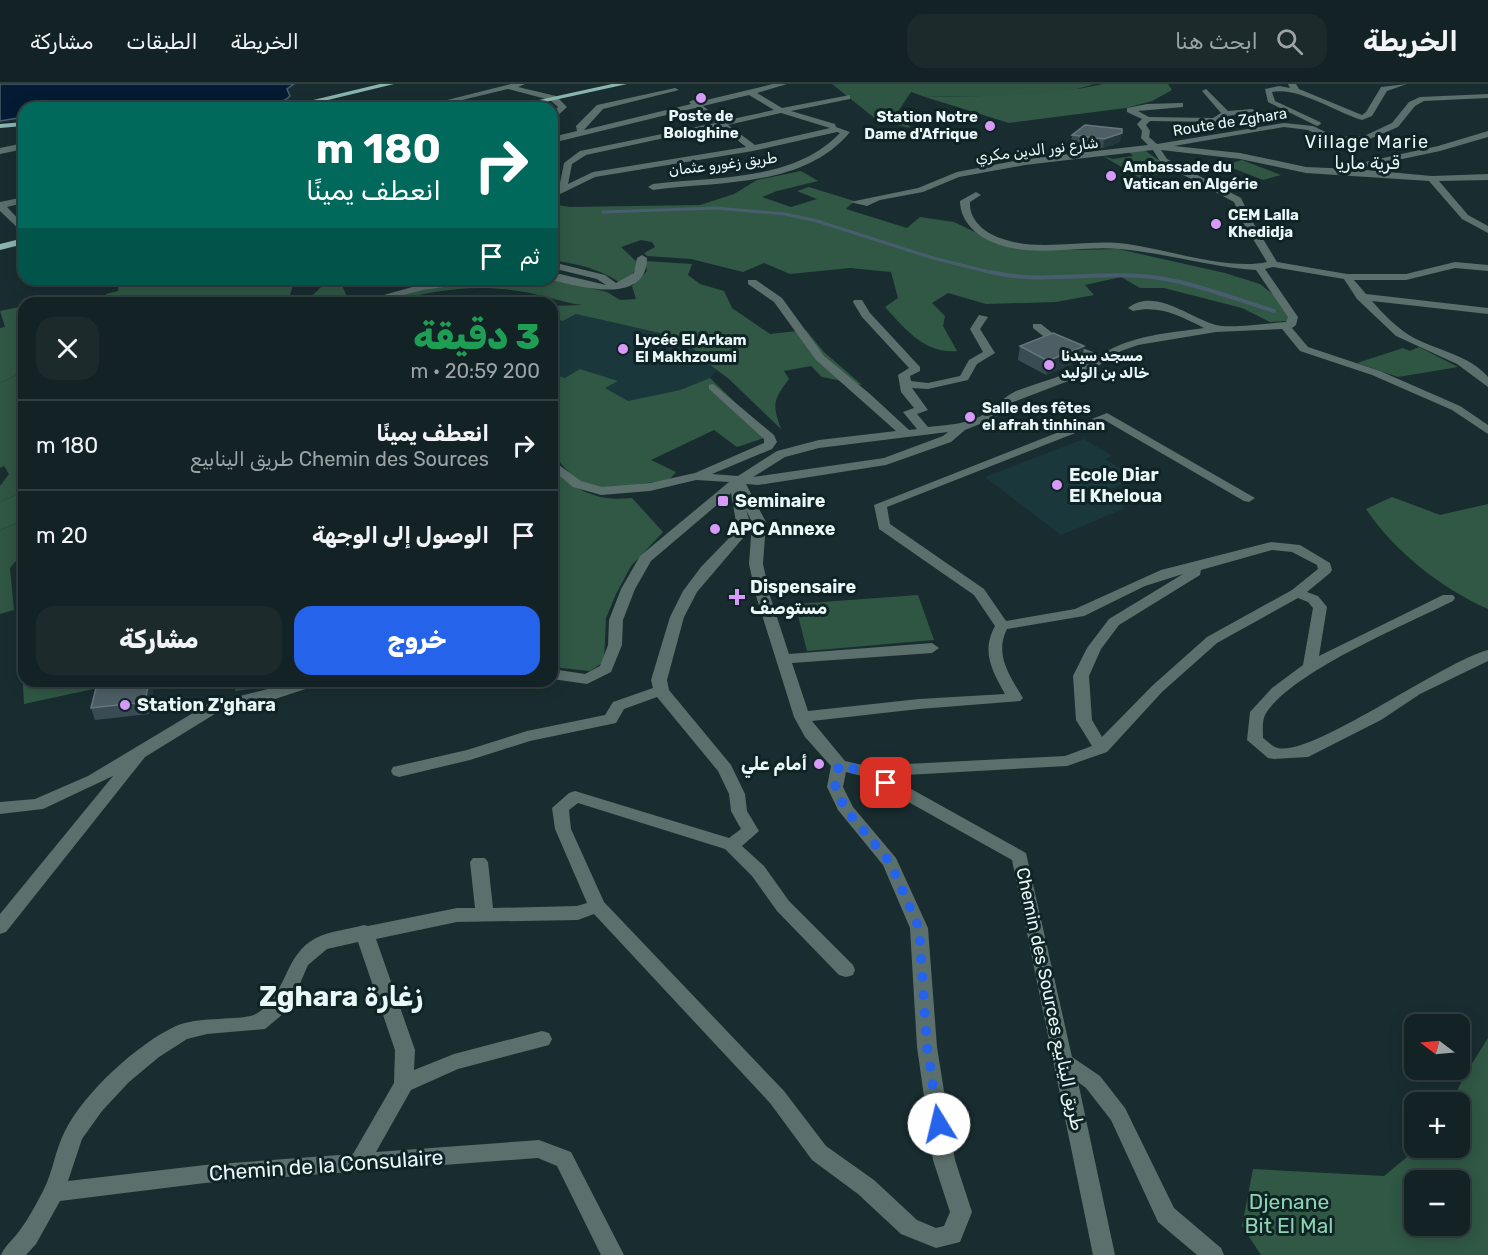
<!DOCTYPE html>
<html lang="ar">
<meta charset="utf-8">
<style>
body{margin:0;font-family:Rubik,Cairo,sans-serif;background:#1c2a2c;color:#f1f3f6;direction:rtl;height:100vh;display:flex;flex-direction:column;font-size:22px;white-space:nowrap}
*{box-sizing:border-box;margin:0}
p{font-size:20px;color:#9da4a6}
.icon{flex:none;width:33px;height:33px;fill:none;stroke:currentColor;stroke-width:2;stroke-linecap:round;stroke-linejoin:round}
.map{position:relative;flex:1;overflow:hidden;direction:ltr}
.drawer{position:absolute;left:18px;top:213px;width:540px;height:390px;display:flex;flex-direction:column;background:#132224;border-radius:18px;box-shadow:0 3px 15px #0003,0 0 0 2px #323f41;direction:rtl}
.drawer>*{flex:none}
.guide{position:absolute;left:18px;top:18px;width:540px;height:183px;border-radius:18px;box-shadow:0 3px 15px #0003,0 0 0 2px #323f41;direction:rtl;background:#00695c;color:#fff;overflow:hidden}
.needle{width:39px;rotate:286deg}
.fabs{position:absolute;left:1404px;top:930px;display:grid;gap:12px}
.fabs a{display:grid;place-items:center;width:66px;height:66px;border-radius:12px;background:#132224;box-shadow:0 3px 15px #0003,0 0 0 2px #323f41;font-size:30px}
.pin{position:absolute;display:grid;place-items:center;width:51px;height:51px;color:#fff;margin:-26px;border-radius:12px;box-shadow:0 3px 9px #0006}
.me{position:absolute;width:66px;margin:-33px;rotate:351deg;stroke-linejoin:round;filter:drop-shadow(0 0 4px #0008)}
.turn{display:flex;align-items:center;gap:21px;height:126px;padding:0 18px;font-size:27px}
.turn .icon{width:78px;height:78px;stroke-width:2.5}
.turn b{display:block;font-size:42px;line-height:51px}
.then{display:flex;align-items:center;height:57px;padding:0 18px;background:#0003;gap:12px;font-size:22px}
.round{display:grid;place-items:center;flex:none;width:63px;height:63px;border-radius:18px;background:#1c2a2c}
.summary{display:flex;align-items:center;justify-content:space-between;height:102px;padding:0 18px}
h1{font-size:36px;font-weight:800;line-height:45px;color:#1e9e55}
.action{display:flex;gap:12px;margin-top:auto;padding:12px 18px}
.action a{flex:1;height:69px;border-radius:18px;background:#2563eb;color:#fff;font-size:24px;font-weight:800;line-height:69px;text-align:center}
.action a+a{background:#1c2a2c;color:#f1f3f6}
ul{padding:0;list-style:none}
li{display:flex;align-items:center;gap:18px;height:90px;padding:0 18px;border-top:2px solid #323f41}
li div{flex:1}
li b{display:block;font-size:22px}
li em{font-style:normal}
header{display:flex;align-items:center;gap:36px;box-sizing:border-box;height:84px;padding:0 30px;background:#132224;border-bottom:2px solid #323f41}
header strong{font-size:28px}
nav{display:flex;gap:33px;margin-inline-start:auto;font-size:21px}
.search{width:420px;height:54px;background:#1c2a2c;display:flex;align-items:center;gap:15px;box-sizing:border-box;padding:0 21px;border-radius:18px;color:#9da4a6;font-size:22px}
.map>svg:first-child{display:block}
</style>
<header>
<strong>الخريطة</strong>
<div class="search"><svg class="icon" aria-label="search" viewBox="0 0 24 24"><circle cx="10" cy="10" r="6"/><path d="M15 15l6 6"/></svg>ابحث هنا</div>
<nav><a>الخريطة</a><a>الطبقات</a><a>مشاركة</a></nav>
</header>
<div class="map">
<svg width="1488" height="1171" viewBox="0 0 1488 1171">
<rect width="100%" height="100%" fill="#192d30"/>
<path fill="#1a383c" d="M576 230 686 255 702 275 717 286 710 294 680 306 628 317 604 304 617 297 580 285 565 294 552 290V235L563 237Z
M1084 355 1112 372 1105 375 1135 394 1102 409 1125 424 1061 451 985 393Z"/>
<path fill="#2f5543" d="M832 0H1094C1040 18 981 10 925 13L911 8 897 29 899 35 907 37 910 44 877 36Z
M1144 66 1175 87 1150 92 1153 95 1143 96 1103 72 1113 75 1133 72 1129 68Z
M1242 76 1281 91 1263 96 1225 81Z
M172 211 200 219H129L150 212Z
M1419 263 1458 283 1398 293 1357 279 1403 264 1410 267Z
M24 287V408L0 418V402L9 390 4 382 0 384V299Z
M24 436V476L16 477 10 484 14 526 0 530V446Z
M918 511 934 556 807 567 795 520Z"/>
<path fill="#305845" fill-rule="evenodd" d="M1103 0H1168L1172 6 1152 17 1126 24 1009 39 925 13C985 12 1045 13 1103 0Z
M801 87 818 97 777 107 762 113 791 123 817 115 797 107 809 103 854 117 846 125 907 144 920 133 954 138 1000 160 1076 166 1118 165 1225 189 1260 200 1280 216 1292 231 1287 237 1270 238 1242 224 1164 204H1140L1121 193 1085 201 1094 211 1056 218 986 220 948 209 932 219 945 232 943 242 957 267C925 270 905 245 885 223L898 214 891 188 850 184 790 190 764 179 743 188 691 175 647 172 644 169 655 163 652 158 641 156 621 163 639 180 629 195 619 198C598 184 577 180 552 176V120L570 123 700 121 734 110 757 96Z
M645 177 692 180 688 191 700 200 724 207 732 224 770 250 806 246 824 268 862 301 822 293 811 282 784 287 789 295C773 316 772 320 781 345L729 295 702 275 686 255 576 230 563 237 552 235V222L582 221C560 218 540 210 518 207 470 199 431 208 384 218L390 212 478 195H512L558 196 607 208 620 216 636 215 632 202 647 187Z
M119 195H295L289 214 311 213 329 195H348L341 199 348 215 347 219H200L172 211 150 212 129 219H89L105 216 106 210 118 207Z
M24 222V287L0 299V244L5 243 0 227Z
M580 285 618 297 605 304 628 317 680 306 710 294 770 352 737 363 714 346 651 376 676 388 669 396 602 405 577 396 562 381 552 364V290L565 294Z
M552 387C580 407 597 418 632 414L663 448 631 482 616 510 606 534 604 578 590 587 552 583Z
M24 408V436L0 446V418Z
M1392 413 1440 431 1488 420V525C1441 504 1394 467 1366 425Z
M24 582V597H110L98 604 24 620 22 583Z
M237 597H312L235 607Z
M1488 954V1171H1261L1242 1142 1253 1085 1384 1092 1418 1064H1460V1018H1452L1463 994ZM1414 1096H1460V1142H1414Z"/>
<path fill="#031c33" stroke="#485e6e" stroke-width="1.5" d="M0 0H294L287 5 290 12 285 16 260 24H24V33L0 37Z"/>
<g fill="none" stroke-linecap="round" stroke-linejoin="round">
<path stroke="#485e6e" stroke-width="3" d="M603 128 716 124 785 130 817 137 933 174 997 190"/>
<path stroke="#485e6e" stroke-width="4" d="M991 188C1040 200 1091 188 1141 192 1186 195 1231 214 1274 227"/>
<path stroke="#485e6e" stroke-width="4.5" d="M552 550 555 562"/>
<path fill="#5b6f6c" fill-rule="evenodd" d="M511 0H525L518 3 556 12 567 23 552 37V30L558 23 550 16 508 5 429 24H415Z
M773 0H787L757 9 782 24 850 11V15L791 27 835 40 836 43 850 48C804 104 718 97 653 106L648 103 653 100C716 92 793 98 840 49L837 48 753 67 595 93 552 114V107L559 104 564 79 580 67 715 39 695 24 552 59V53L577 47 576 42 597 21 675 4 679 6 603 25 584 46 691 20 689 18 693 16 698 18ZM749 11 774 26 723 37 703 22ZM781 29 830 44 755 61 728 41ZM720 42 746 63 593 88 568 100 572 80 586 71Z
M1288 0H1296L1299 5 1362 31 1366 28 1381 3 1407 0 1387 7 1372 32 1362 36C1338 29 1297 2 1272 8L1275 17 1320 38 1321 40 1317 42 1268 18 1265 5 1279 2 1290 4Z
M1206 5 1228 27 1252 25 1256 27 1228 32 1215 38 1150 37 1146 41 1150 47 1149 53 1157 60 1284 39 1313 42 1336 53 1364 52 1392 39 1409 18 1420 13 1488 10V14L1424 17 1415 22 1398 43 1365 57 1335 59 1308 46 1284 43 1174 62 1240 69 1306 83 1352 85 1351 81 1438 62 1488 47V53L1440 67 1355 85 1432 92 1488 90V96L1439 97 1468 131 1488 142V149L1462 135 1429 97 1306 89 1240 75 1161 66 1167 75 1241 114 1252 137 1277 178 1347 190H1406L1455 178 1488 181V187L1455 184 1406 196H1354L1366 210 1488 224V230L1372 217C1384 231 1398 245 1414 254 1439 267 1469 271 1488 293V303L1457 280 1396 252 1357 215 1344 195 1273 183 1265 185 1298 233 1296 241 1292 244 1308 263 1380 287 1460 322 1488 341V350L1452 326 1372 291 1300 267 1282 245 1216 248 1138 261 1121 267 1084 291 1008 320 995 334 965 346 951 358 886 381 758 401 746 400 766 438 763 480 770 512 789 570 932 559 939 564 932 569 792 579 808 627 919 615 1005 610C992 586 981 568 995 542L974 511 879 445 874 421 1107 329 1255 414 1249 418 1244 417 1106 337 887 423 890 440 984 505 1006 537 1075 525 1161 486 1271 458 1300 461 1330 479 1332 486 1330 489 1307 508 1318 512 1327 523 1319 572 1443 511H1453L1455 514 1453 517C1407 540 1289 589 1265 631 1262 637 1263 647 1263 654 1267 657 1273 663 1278 664 1312 673 1442 578 1488 566V577L1420 610 1381 636 1308 673 1274 675 1268 674 1247 656 1250 628 1272 604 1303 581 1313 524 1308 518 1298 514 1217 559 1162 608 1107 668 1067 682 888 692 1026 769 1072 973 1100 992 1125 1024 1174 1124 1221 1164 1224 1171H1197L1158 1138 1111 1036 1086 1004 1078 998 1115 1171H1093L1012 776 862 692 846 688 843 703 853 723 896 774 928 844 937 963 955 1076 972 1128 960 1158 936 1164 901 1150 858 1110 812 1076 770 1019 594 830 578 836 457 838 376 855 415 966 414 986 454 970 542 947 549 949 552 955 549 961 458 985 411 1006 376 1068 539 1056 571 1068 624 1171H601L557 1082 538 1074 205 1099 60 1117 36 1160 26 1171H1C5 1161 14 1155 20 1146 29 1134 36 1120 43 1107 53 1088 55 1066 65 1047 84 1009 137 960 176 942 197 932 244 937 256 930 288 911 283 871 316 854 330 847 350 845 364 841L368 842 457 824H475L470 778 473 774H485L488 778 493 824 577 822 587 819 555 745 552 724 569 709 575 707 729 754 741 745 731 727 729 710 718 687 657 613 624 625 616 639 530 657 470 676 399 693 393 691 391 687 393 683 467 666 527 647 605 631 613 618 653 604 651 596 670 533 683 507 701 483 730 453 736 438 731 409 651 477 635 505 623 536 622 561 611 588 587 600 552 595V585L585 590 600 582 608 561 609 536 621 505 640 472 729 398 696 396 650 407 601 411 573 403 552 386V376L581 397 602 403 650 399 695 389 764 359V355L709 305V301L713 300 774 351 777 358 772 365 712 390 738 392 777 367 819 356 896 347 816 276 774 218 748 200V196H756L782 214 824 272 870 310 909 346 917 345 903 328 914 324 901 308 898 291 909 284 862 233 853 218 854 216H862L870 229 920 283V287L910 292 911 297 928 299 960 292 969 276 983 268 970 245 979 231 988 233 980 245 995 269 977 280 968 296 928 305 912 304 928 326 917 330 928 343C948 341 969 340 986 329 998 322 1003 313 1016 307 1043 297 1069 291 1093 276L1053 260 1033 244V240H1041L1061 256 1101 271C1131 251 1169 249 1204 244 1180 232 1160 221 1133 227L1128 224C1154 203 1190 234 1216 241 1230 245 1270 239 1286 238L1288 233 1256 186C1210 183 1165 169 1120 165 1078 161 1032 175 992 158 975 151 960 136 960 117L976 108 981 111 970 118C969 136 984 148 1000 154 1037 168 1080 156 1118 159 1161 163 1226 187 1267 178L1242 137 1234 118 1161 79 1153 66 1025 81 959 93 923 108 880 116 867 122 850 118 918 104 957 88 1025 75 1148 61 1141 54 1142 47 1137 40 1142 35 1127 28V24L1147 20 1180 19H1183V23L1138 27 1149 33 1213 34 1221 29 1202 7ZM948 348 943 352 884 374 753 393 785 373 819 364ZM746 426 752 438 749 480 756 512 794 633 805 653 831 682 827 703 838 726 883 781 910 844 917 963 933 1076 950 1128 944 1142 936 1144 917 1136 874 1096 826 1062 784 1007 604 818 571 745 569 726 578 719 725 765 752 792 777 827 839 891 846 893 853 891 855 886 853 881 789 817 764 782 742 762 759 747 747 727 745 710 731 681 669 606 667 596 684 533 697 508 743 454 750 438ZM1272 466 1292 468 1317 481 1318 485 1292 506 1207 553 1152 602 1102 653 1092 636 1089 592 1101 565 1119 541 1200 491 1201 486ZM1183 490 1109 535 1087 564 1073 592 1076 636 1092 662 1065 672 867 682 845 677 812 637 919 625 1020 617 1023 614C1010 592 994 571 1007 545L1084 532 1145 502ZM358 858 395 966 394 999 353 1070 205 1081 68 1097 82 1055 102 1027 129 998 159 973 187 955 207 950 265 945 289 925 308 881 327 865Z
M24 59V65L0 70V64Z
M24 113V119L7 123 24 141V150L0 127V118Z
M642 171 647 174C647 223 576 202 548 195H552V190H560L606 201 597 195 552 184V178L605 191 616 199 634 189 637 174Z
M458 195H484L479 198 423 206 372 219H355L423 200Z
M300 597H324L321 600 275 615 218 628 145 673 6 848 0 850V830L113 692 43 725 0 730V718L35 715 88 692 208 620Z"/>
<path fill="#8ab4ae" fill-rule="evenodd" d="M380 0H394L295 24H280Z
M612 0H627L518 24H502Z
M24 38V42L0 44V40Z
M24 154V160L0 166V160Z"/>
</g>
<path fill="#3a4c53" d="M1072 51 1120 58 1103 64 1071 60Z
M1020 262H1084L1082 276 1046 291 1018 276Z
M153 606 149 630 95 636 91 624Z"/>
<path fill="#25383e" d="M1122 49 1120 58 1103 64 1104 55Z
M1084 262 1082 276 1046 291 1048 277Z
M149 597H150L153 606 149 630 145 618Z"/>
<path fill="#4d5e65" stroke="#66767c" stroke-width="1.5" d="M325 18 336 24H312L307 22Z
M1085 41 1122 45V49L1104 55 1072 51Z
M1053 249 1084 262 1048 277 1020 262Z
M127 597H149L145 618 91 624 97 600Z"/>
<g fill="none" stroke-linecap="round" stroke-linejoin="round">
<path stroke="#2563eb" stroke-width="10" stroke-dasharray="0 18" d="M886 699 867 688 839 681 835 703 840 714 846 726 890 778 919 844 927 963 939 1040"/>
</g>
<g fill="#d89af8" stroke="#102426" stroke-width="2">
<circle cx="701" cy="14" r="6"/>
<circle cx="990" cy="42" r="6"/>
<circle cx="1111" cy="92" r="6"/>
<circle cx="1216" cy="140" r="6"/>
<circle cx="623" cy="265" r="6"/>
<circle cx="1049" cy="281" r="6"/>
<circle cx="970" cy="333" r="6"/>
<circle cx="1057" cy="401" r="6"/>
<rect x="717" y="411" width="12" height="12" rx="3"/>
<circle cx="715" cy="445" r="6"/>
<path d="M734 504h6v6h6v6h-6v6h-6v-6h-6v-6h6z"/>
<circle cx="125" cy="621" r="6"/>
<circle cx="819" cy="680" r="6"/>
</g>
<g text-anchor="middle" dominant-baseline="central" stroke-width="6" stroke-linejoin="round" paint-order="stroke">
<g font-size="15" font-weight="bold" fill="#eaf7f8" stroke="#102426" text-anchor="start">
<text x="701" y="32" text-anchor="middle">Poste de<tspan x="701" dy="17">Bologhine</tspan></text>
<text x="978" y="33" text-anchor="end">Station Notre<tspan x="978" dy="17">Dame d'Afrique</tspan></text>
<text x="1123" y="83">Ambassade du<tspan x="1123" dy="17">Vatican en Algérie</tspan></text>
<text x="1228" y="131">CEM Lalla<tspan x="1228" dy="17">Khedidja</tspan></text>
<text x="635" y="256">Lycée El Arkam<tspan x="635" dy="17">El Makhzoumi</tspan></text>
<text x="1061" y="272">مسجد سيدنا<tspan x="1061" dy="17">خالد بن الوليد</tspan></text>
<text x="982" y="324">Salle des fêtes<tspan x="982" dy="17">el afrah tinhinan</tspan></text>
</g>
<g font-size="15" fill="#eaf7f8" stroke="#102426">
<text transform="translate(1230 38) rotate(-9)">Route de Zghara</text>
<text transform="translate(1037 66) rotate(-7)">شارع نور الدين مكري</text>
<text transform="translate(723 80) rotate(-7)">طريق زغورو عثمان</text>
</g>
<g font-size="18" letter-spacing="1.5" fill="#eaf7f8" stroke="#102426">
<text x="1367" y="58">Village Marie<tspan x="1367" dy="21">قرية ماريا</tspan></text>
</g>
<g font-size="18" font-weight="bold" fill="#eaf7f8" stroke="#102426" text-anchor="start">
<text x="1069" y="391">Ecole Diar<tspan x="1069" dy="21">El Kheloua</tspan></text>
<text x="735" y="417">Seminaire</text>
<text x="727" y="445">APC Annexe</text>
<text x="750" y="503">Dispensaire<tspan x="750" dy="21">مستوصف</tspan></text>
<text x="137" y="621">Station Z'ghara</text>
<text x="807" y="680" text-anchor="end">أمام علي</text>
</g>
<g font-size="18" fill="#eaf7f8" stroke="#102426">
<text transform="translate(1050 915) rotate(78)">Chemin des Sources طريق الينابيع</text>
</g>
<g font-size="21" fill="#eaf7f8" stroke="#102426">
<text transform="translate(326 1081) rotate(-4)">Chemin de la Consulaire</text>
</g>
<g font-size="21" fill="#8ed3b2" stroke="#102426">
<text x="1289" y="1117">Djenane<tspan x="1289" dy="24">Bit El Mal</tspan></text>
</g>
<g font-size="28" font-weight="bold" fill="#eaf7f8" stroke="#102426">
<text x="341" y="912">Zghara زغارة</text>
</g>
</g>
</svg>
<div class="fabs">
<a><svg class="needle" viewBox="-14 -14 28 28"><path d="M0-13l5 13h-10z" fill="#e53935"/><path d="M0 13l5-13h-10z" fill="#9da4a6"/></svg></a>
<a>+</a>
<a>−</a>
</div>
<div class="pin" style="left:886px;top:699px;background:#d93025"><svg class="icon" aria-label="arrive" viewBox="0 0 24 24"><path d="M6 21V4h12l-3 4 3 4H6"/></svg></div>
<svg class="me" style="left:939px;top:1040px" viewBox="-20 -20 40 40"><circle r="19" fill="#fff"/><path d="M0-13L10 11 0 6-10 11z" fill="#2563eb"/></svg>
<div class="guide">
<div class="turn"><svg class="icon" aria-label="right" viewBox="0 0 24 24"><path d="M7 20v-9h11M14 6l5 5-5 5"/></svg><div><b>180 m</b>انعطف يمينًا</div></div>
<div class="then">ثم<svg class="icon" aria-label="arrive" viewBox="0 0 24 24"><path d="M6 21V4h12l-3 4 3 4H6"/></svg></div>
</div>
<section class="drawer">
<div class="summary"><div><h1>3 دقيقة</h1><p>200 m · 20:59</p></div><a class="round"><svg class="icon" aria-label="close" viewBox="0 0 24 24"><path d="M6 6l12 12M18 6L6 18"/></svg></a></div>
<ul>
<li><svg class="icon" aria-label="right" viewBox="0 0 24 24"><path d="M7 20v-9h11M14 6l5 5-5 5"/></svg><div><b>انعطف يمينًا</b><p>Chemin des Sources طريق الينابيع</p></div><em>180 m</em></li>
<li><svg class="icon" aria-label="arrive" viewBox="0 0 24 24"><path d="M6 21V4h12l-3 4 3 4H6"/></svg><div><b>الوصول إلى الوجهة</b></div><em>20 m</em></li>
</ul>
<div class="action"><a>خروج</a><a>مشاركة</a></div>
</section>
</div>
